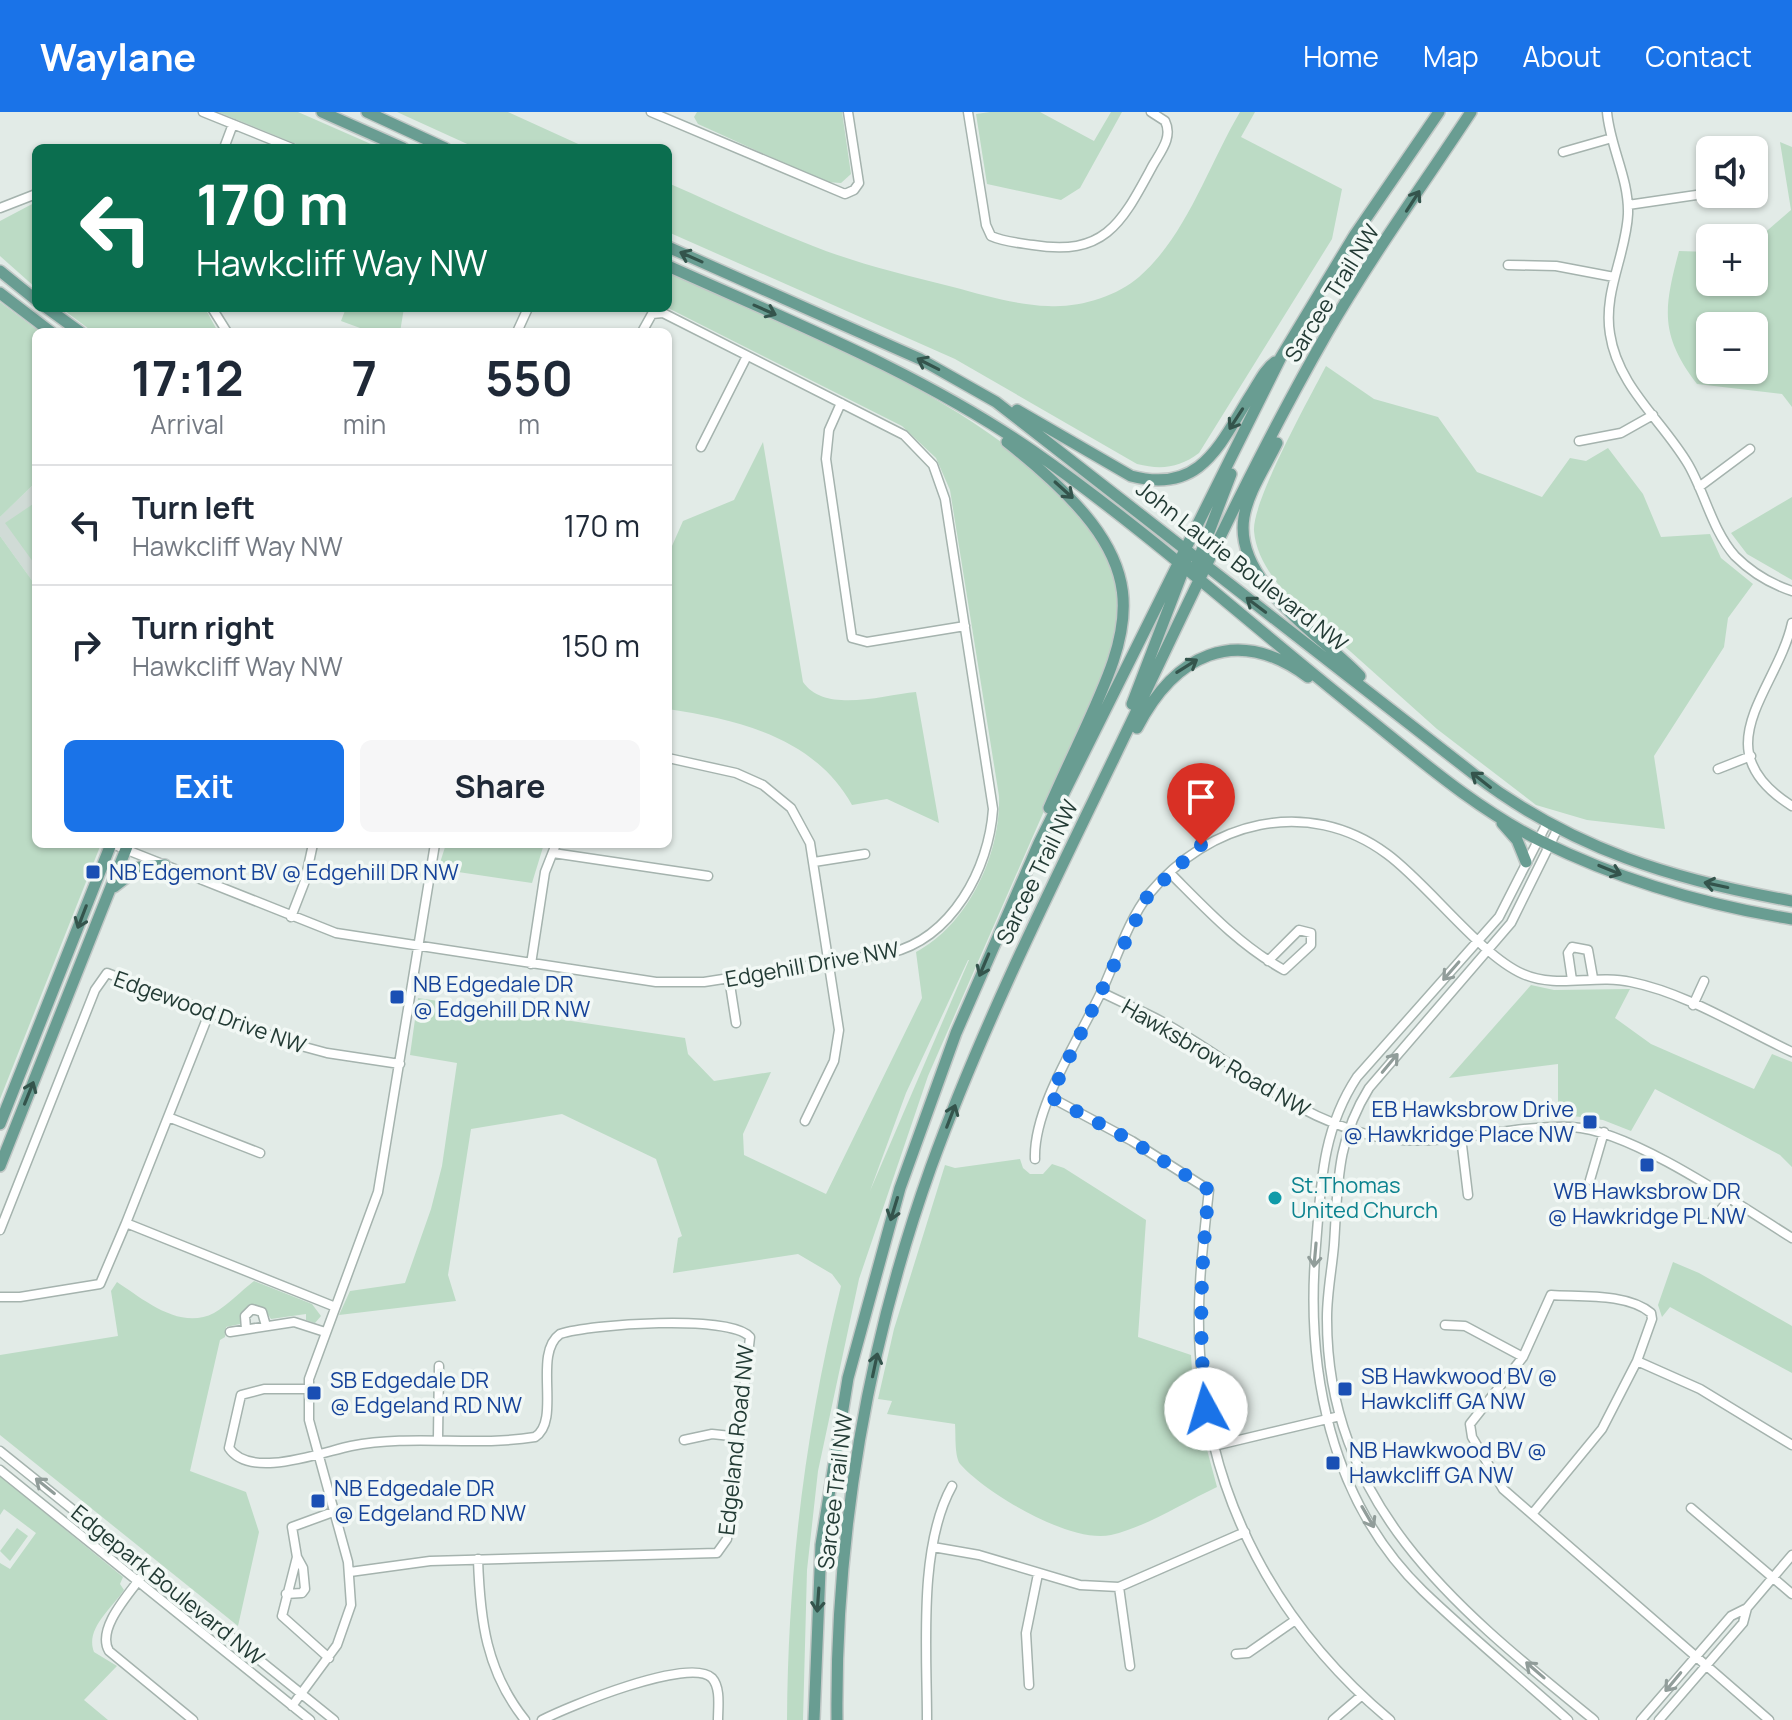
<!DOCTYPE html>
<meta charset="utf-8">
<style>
body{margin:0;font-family:Manrope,sans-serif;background:#f6f6f7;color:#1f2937;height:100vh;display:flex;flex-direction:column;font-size:30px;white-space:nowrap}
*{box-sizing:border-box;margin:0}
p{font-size:26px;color:#747a83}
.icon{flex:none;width:44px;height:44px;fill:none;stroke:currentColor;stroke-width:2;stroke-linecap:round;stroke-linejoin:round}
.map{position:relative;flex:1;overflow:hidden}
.side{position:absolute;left:32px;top:216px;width:640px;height:520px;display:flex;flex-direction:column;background:#fff;border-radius:12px;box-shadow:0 2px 6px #0004}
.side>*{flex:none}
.guide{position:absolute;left:32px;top:32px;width:640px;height:168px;border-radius:12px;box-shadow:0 2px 6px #0004;background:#0b6e4f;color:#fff;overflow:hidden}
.controls{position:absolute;left:1696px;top:24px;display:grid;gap:16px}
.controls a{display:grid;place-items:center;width:72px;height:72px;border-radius:12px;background:#fff;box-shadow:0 2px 6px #0004;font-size:40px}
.pin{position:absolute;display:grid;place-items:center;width:68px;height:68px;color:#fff;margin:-82px -34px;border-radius:50% 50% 50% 0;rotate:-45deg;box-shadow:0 0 8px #0007}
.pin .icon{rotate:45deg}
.me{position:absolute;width:88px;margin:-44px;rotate:354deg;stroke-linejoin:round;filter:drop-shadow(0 0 6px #0008)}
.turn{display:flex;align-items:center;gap:28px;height:168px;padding:0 32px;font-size:36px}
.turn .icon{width:104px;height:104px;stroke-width:2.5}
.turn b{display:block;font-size:56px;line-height:68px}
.eta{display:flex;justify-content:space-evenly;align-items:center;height:136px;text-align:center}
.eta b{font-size:48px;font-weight:700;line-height:56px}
.cta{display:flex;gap:16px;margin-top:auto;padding:16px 32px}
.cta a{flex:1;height:92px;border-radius:12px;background:#1a73e8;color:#fff;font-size:32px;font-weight:700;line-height:92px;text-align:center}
.cta a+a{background:#f6f6f7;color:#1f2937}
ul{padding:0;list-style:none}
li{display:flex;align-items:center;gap:24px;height:120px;padding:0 32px;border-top:2px solid #e0e1e3}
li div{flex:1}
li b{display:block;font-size:30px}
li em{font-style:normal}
header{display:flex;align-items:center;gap:48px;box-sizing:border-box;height:112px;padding:0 40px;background:#1a73e8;color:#fff}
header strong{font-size:38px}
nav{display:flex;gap:44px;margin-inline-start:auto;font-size:28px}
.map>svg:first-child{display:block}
</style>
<header>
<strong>Waylane</strong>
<nav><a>Home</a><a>Map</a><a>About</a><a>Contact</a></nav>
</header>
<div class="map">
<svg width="1792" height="1608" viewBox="0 0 1792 1608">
<rect width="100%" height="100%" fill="#e2ebe7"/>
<path fill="#d0dbd6" d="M36 370V474L0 424V405Z"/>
<path fill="#bcdbc5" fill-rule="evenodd" d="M218 0H298L380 36H306Z
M397 0H508L587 36H476Z
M697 0H842L851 62 841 71 826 70 698 12 694 5Z
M990 0H1040L1094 29 1111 0H1122L1080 76 1061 88 987 72 976 2Z
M1240 0H1255L1241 25 1342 77 1332 127 1199 341C1179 356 1161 358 1137 352L955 247 668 120V71C716 92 764 115 813 134 858 152 906 163 953 175 983 183 1016 193 1048 194 1078 196 1116 185 1139 165 1187 123 1208 54 1240 0Z
M1780 30 1792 35V295L1782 282 1697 272C1659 222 1664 196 1679 139L1710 140V170H1754V130L1791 98ZM1710 214H1754V258H1710Z
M36 90V176L0 144V109Z
M668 161C807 221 1084 327 1118 478 1125 509 1110 542 1100 571L928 964 859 1167 818 1359 807 1458 803 1608H787C788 1460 805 1318 841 1174L832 1162 798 1142 673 1161 678 1126 682 1124 656 1047 562 1002 471 1017 448 1163 456 1189 339 1203 350 1179 405 1171 431 1097 442 1054 457 951 410 943 418 886 685 926 688 942 714 969 771 960 743 1022 744 1043 826 1082 922 886 916 840C968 813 1001 742 999 684L950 378 936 346 902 314 668 196ZM968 848H969L870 1079 906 981Z
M0 190 40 220H36V370L0 405Z
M61 196H205L218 220H93Z
M346 196H404L400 220H371L341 209Z
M1326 254 1374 287 1438 305 1477 360 1542 385 1570 346 1586 349 1608 336 1643 382 1661 425 1710 422 1721 446 1753 472 1728 506 1724 535 1654 644 1665 717 1587 708 1536 693 1437 617 1284 480C1270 462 1256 443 1254 419 1252 389 1310 285 1326 254Z
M763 330 803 570C825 602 883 583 916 580L939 711 887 687 852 693C814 625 739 608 668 597V443L683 409 734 388Z
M1792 385V468L1747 442 1731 421Z
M36 390V454L5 411Z
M0 424 36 474V732H101L0 987Z
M446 732H544L532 771 438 757Z
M1531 873 1554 878 1630 877 1615 906 1651 932 1754 977 1772 942 1792 950V1055L1780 1043 1655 977 1631 1019 1603 1008 1558 1002V952L1449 966Z
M1020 1047 1023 1056 1030 1062H1043L1052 1052 1064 1056 1146 1108 1138 1225 1191 1243 1194 1289 1217 1375C1183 1391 1146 1415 1111 1423 1070 1432 986 1381 961 1353 954 1346 956 1322 955 1312L887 1302 892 1289 878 1287 894 1217 945 1053 955 1056Z
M1673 1150 1699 1161 1792 1214V1261L1670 1195 1662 1205 1658 1193Z
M254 1169 312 1192 321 1204 315 1211 306 1208V1202L271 1207 263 1195 252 1194 241 1205 240 1212 226 1215 225 1225 220 1228 190 1359 246 1380 259 1420 238 1514 0 1323V1243L118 1224 111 1179 117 1170C143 1187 180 1219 214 1201 228 1193 241 1179 254 1169Z
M0 1364 123 1465 120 1472 124 1478C111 1497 85 1517 94 1540L117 1554 84 1588 108 1608H0V1451L10 1457 36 1421 4 1397 0 1403Z
M17 1416 28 1424 10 1449 0 1439Z"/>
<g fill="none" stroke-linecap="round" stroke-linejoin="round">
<defs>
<path id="minor" d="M203 0 292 36
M651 0 845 82 854 78 859 71 848 0
M968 0 986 113 991 124C1004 130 1020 131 1033 133 1106 145 1122 110 1153 53 1161 39 1173 25 1165 9L1151 0
M1607 0C1610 35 1629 66 1628 102 1626 143 1603 180 1610 222 1618 275 1662 308 1688 352 1705 381 1712 418 1735 444 1751 460 1771 472 1792 479
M224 36 233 12
M1563 40 1612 26
M1628 93 1710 81
M0 96 36 82
M1508 153 1556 154 1614 165
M212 196 227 220
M517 220 528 196
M841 291 829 318 826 347 852 526 867 530 965 514
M1579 329 1621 321 1653 303
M701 335 747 244
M1699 375 1750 337
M1792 511C1777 579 1701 637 1792 694
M668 646 736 661 763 673 791 696 810 731 839 918 834 949 805 1009
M1718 657 1751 644
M1546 713 1499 805 1357 965C1322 1018 1321 1072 1316 1133 1305 1257 1330 1389 1423 1479 1470 1524 1520 1565 1568 1608
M1557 718 1511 811 1369 976C1336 1029 1338 1073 1334 1133 1332 1157 1327 1181 1327 1205 1326 1395 1460 1499 1594 1608
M112 732 336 821 656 870H704L890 841C952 826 989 757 993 697L945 387 933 353 904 323 663 201 652 202 642 220
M553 741 708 764
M814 750 865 742
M1170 761C1206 797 1239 833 1284 858L1311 833V821L1299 818 1268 849
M291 805 305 769 313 732
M531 852 545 760 556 732
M729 866 736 911
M1572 868 1568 841 1572 835 1588 838 1593 866
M1101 880C1121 890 1142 899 1161 909 1233 949 1291 1004 1373 1024 1439 1039 1506 1012 1572 1015 1631 1018 1739 1093 1792 1126
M1693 893 1704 869
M210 899 126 1111 333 1194
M1050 985 1132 1029 1209 1078C1203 1132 1196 1187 1200 1242 1209 1388 1278 1515 1390 1608
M168 1005 260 1041
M1461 1025 1468 1083
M1035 1047C1033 994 1082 923 1104 874 1117 845 1129 807 1149 782 1208 710 1307 683 1387 742 1427 771 1481 844 1523 862 1557 877 1595 862 1631 870 1686 881 1741 916 1792 940
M1590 1068 1604 1020
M1713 1108 1729 1087
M0 1118 95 878 107 861 290 931 327 941 400 952
M0 1185H20L100 1172 126 1111
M1445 1213 1465 1214 1523 1245
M246 1217 245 1204 252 1197 262 1200 266 1214
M230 1220 294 1210 325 1220
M307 1277H264L241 1283 229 1336C250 1368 322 1340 351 1334 413 1322 474 1335 535 1325 562 1308 532 1242 560 1222 590 1212 730 1202 750 1225L727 1427 717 1441 430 1449 350 1460
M438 1326 439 1254
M684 1328 712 1322 740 1325
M1214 1334 1340 1304
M0 1339 334 1608
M0 1358 310 1608
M1691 1396 1792 1482
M1533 1401 1602 1317 1637 1249
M933 1435 979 1443 1080 1473 1119 1475 1245 1420
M478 1447C480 1508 486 1559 525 1608
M147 1457C134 1477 95 1515 109 1539L193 1608
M1119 1475 1130 1554
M286 1482 302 1481 305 1477 303 1456 297 1445
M1236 1542 1248 1541 1294 1509
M329 1546 282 1504 297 1445 292 1415 333 1400
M1029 1573 1026 1521 1038 1462
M292 1594 337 1533 351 1493 348 1450 309 1308V1267L378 1080 435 732
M542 1608C567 1595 690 1544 712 1566 721 1576 718 1595 718 1608
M927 1608C927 1538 918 1435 952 1374
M1333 1608 1361 1584
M1641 1608 1731 1504 1747 1496 1792 1443
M1659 1608 1743 1511 1747 1496
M1769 1608 1503 1377 1472 1325 1470 1312 1523 1245 1551 1183C1581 1185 1627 1181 1651 1201L1652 1207 1637 1249 1700 1277 1792 1333"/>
<path id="major" d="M322 0 403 36
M367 0 445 36
M668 135 920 247 996 290 1475 663C1572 737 1674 768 1792 789
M668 154C792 210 920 261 1033 339 1152 422 1260 521 1374 611 1426 653 1480 699 1541 729 1620 768 1705 793 1792 807
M0 159 36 188
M0 181 51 220
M47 196 80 220
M1017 298 1131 364C1202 383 1220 331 1252 281 1259 270 1265 257 1275 250
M1007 330C1184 470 1126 519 1049 696
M1277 331C1266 354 1248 380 1244 405 1233 470 1320 522 1360 564
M1196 454 1231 362
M1132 592 1186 451
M1137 616C1174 544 1235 511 1308 565
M1502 711 1517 728 1526 750
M114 775 140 755 165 753
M0 1012 111 732
M0 1054 128 732
M814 1608 821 1433 848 1266 900 1076 956 921 1039 731 1281 245 1354 124 1439 0
M837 1608C835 1421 868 1231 931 1055 982 915 1049 780 1114 646 1183 503 1248 359 1327 221 1371 145 1423 73 1471 0"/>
</defs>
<use href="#minor" stroke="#a5b3ae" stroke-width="11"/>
<use href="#major" stroke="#c1c8c6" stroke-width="14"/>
<use href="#minor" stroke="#fff" stroke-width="8"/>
<use href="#major" stroke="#699d92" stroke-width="11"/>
</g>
<defs><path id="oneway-shaft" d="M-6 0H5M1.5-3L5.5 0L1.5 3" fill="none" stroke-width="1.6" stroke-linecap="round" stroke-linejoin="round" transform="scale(2)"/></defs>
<g stroke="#34544c">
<use href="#oneway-shaft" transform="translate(1413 89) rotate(-57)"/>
<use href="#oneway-shaft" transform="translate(691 145) rotate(-156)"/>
<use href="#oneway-shaft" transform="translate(765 198) rotate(24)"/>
<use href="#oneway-shaft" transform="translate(928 252) rotate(-153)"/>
<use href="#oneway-shaft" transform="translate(1236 307) rotate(123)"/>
<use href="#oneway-shaft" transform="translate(1064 378) rotate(42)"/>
<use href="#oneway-shaft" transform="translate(1256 493) rotate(-143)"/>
<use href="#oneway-shaft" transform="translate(1187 554) rotate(-32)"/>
<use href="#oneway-shaft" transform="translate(1481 668) rotate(-142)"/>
<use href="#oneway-shaft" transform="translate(1610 758) rotate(22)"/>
<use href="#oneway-shaft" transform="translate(1716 773) rotate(-168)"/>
<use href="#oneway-shaft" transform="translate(82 805) rotate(111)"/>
<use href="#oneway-shaft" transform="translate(984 853) rotate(113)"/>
<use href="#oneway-shaft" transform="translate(29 981) rotate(-68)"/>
<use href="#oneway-shaft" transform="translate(951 1004) rotate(-69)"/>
<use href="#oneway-shaft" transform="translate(894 1097) rotate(107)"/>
<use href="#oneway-shaft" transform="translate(875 1253) rotate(-78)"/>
<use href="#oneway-shaft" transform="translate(818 1488) rotate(94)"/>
</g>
<g stroke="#919d9a">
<use href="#oneway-shaft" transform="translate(1451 859) rotate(131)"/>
<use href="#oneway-shaft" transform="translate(1390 951) rotate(-50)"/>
<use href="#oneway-shaft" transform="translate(1315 1143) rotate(95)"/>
<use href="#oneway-shaft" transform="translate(45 1374) rotate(-141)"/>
<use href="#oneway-shaft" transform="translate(1368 1405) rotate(60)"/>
<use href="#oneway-shaft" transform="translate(1535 1558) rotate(-139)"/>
<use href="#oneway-shaft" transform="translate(1673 1570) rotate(130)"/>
</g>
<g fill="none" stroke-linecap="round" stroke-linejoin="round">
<path stroke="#1a73e8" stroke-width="14" stroke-dasharray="0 25.2" d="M1201 733 1148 783 1050 985 1132 1029 1209 1078C1201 1152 1198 1222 1206 1297"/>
</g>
<g fill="#1a4fb4" stroke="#f2f8f5" stroke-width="3">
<rect x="85" y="752" width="16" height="16" rx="4"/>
<rect x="389" y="877" width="16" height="16" rx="4"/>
<rect x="1582" y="1002" width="16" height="16" rx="4"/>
<rect x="1639" y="1045" width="16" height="16" rx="4"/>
<rect x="1337" y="1269" width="16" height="16" rx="4"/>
<rect x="306" y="1273" width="16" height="16" rx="4"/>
<rect x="1325" y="1343" width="16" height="16" rx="4"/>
<rect x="310" y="1381" width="16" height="16" rx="4"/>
</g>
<circle fill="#0f9aa8" stroke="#f2f8f5" stroke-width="3" cx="1275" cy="1086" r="8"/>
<g text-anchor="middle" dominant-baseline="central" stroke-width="7" stroke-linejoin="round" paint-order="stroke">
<g font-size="22" fill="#233b35" stroke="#f2f8f5">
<text transform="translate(1332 181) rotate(-58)">Sarcee Trail NW</text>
<text transform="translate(1242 454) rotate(38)">John Laurie Boulevard NW</text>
<text transform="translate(1037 760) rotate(-64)">Sarcee Trail NW</text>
<text transform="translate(812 852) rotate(-10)">Edgehill Drive NW</text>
<text transform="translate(210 900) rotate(20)">Edgewood Drive NW</text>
<text transform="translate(1216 946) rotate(30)">Hawksbrow Road NW</text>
<text transform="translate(736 1328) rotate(-84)">Edgeland Road NW</text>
<text transform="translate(835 1379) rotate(-83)">Sarcee Trail NW</text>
<text transform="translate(168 1473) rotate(39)">Edgepark Boulevard NW</text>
</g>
<g font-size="22" fill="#164399" stroke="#f2f8f5" text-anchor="start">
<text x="109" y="760">NB Edgemont BV @ Edgehill DR NW</text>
<text x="413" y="872">NB Edgedale DR<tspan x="413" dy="25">@ Edgehill DR NW</tspan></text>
<text x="1574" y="997" text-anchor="end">EB Hawksbrow Drive<tspan x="1574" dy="25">@ Hawkridge Place NW</tspan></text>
<text x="1647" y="1079" text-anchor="middle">WB Hawksbrow DR<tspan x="1647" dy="25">@ Hawkridge PL NW</tspan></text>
<text x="1361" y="1264">SB Hawkwood BV @<tspan x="1361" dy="25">Hawkcliff GA NW</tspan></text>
<text x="330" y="1268">SB Edgedale DR<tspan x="330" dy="25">@ Edgeland RD NW</tspan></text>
<text x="1349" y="1338">NB Hawkwood BV @<tspan x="1349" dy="25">Hawkcliff GA NW</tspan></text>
<text x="334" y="1376">NB Edgedale DR<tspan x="334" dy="25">@ Edgeland RD NW</tspan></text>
</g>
<g font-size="22" fill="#0d838f" stroke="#f2f8f5" text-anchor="start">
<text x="1291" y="1073">St.Thomas<tspan x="1291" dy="25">United Church</tspan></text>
</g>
</g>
</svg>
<div class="controls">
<a><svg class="icon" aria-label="sound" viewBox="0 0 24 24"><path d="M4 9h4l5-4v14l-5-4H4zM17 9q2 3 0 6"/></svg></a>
<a>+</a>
<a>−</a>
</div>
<div class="pin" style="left:1201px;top:733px;background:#d93025"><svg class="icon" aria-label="arrive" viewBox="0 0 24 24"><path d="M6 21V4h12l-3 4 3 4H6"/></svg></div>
<svg class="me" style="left:1206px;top:1297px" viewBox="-20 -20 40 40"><circle r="19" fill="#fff"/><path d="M0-13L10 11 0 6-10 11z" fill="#1a73e8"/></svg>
<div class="guide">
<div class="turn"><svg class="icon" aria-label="left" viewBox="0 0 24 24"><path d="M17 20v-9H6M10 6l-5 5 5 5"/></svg><div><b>170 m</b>Hawkcliff Way NW</div></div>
</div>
<section class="side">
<div class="eta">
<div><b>17:12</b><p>Arrival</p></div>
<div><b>7</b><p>min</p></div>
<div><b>550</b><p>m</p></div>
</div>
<ul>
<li><svg class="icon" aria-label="left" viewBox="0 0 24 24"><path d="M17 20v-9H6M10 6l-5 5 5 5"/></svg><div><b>Turn left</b><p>Hawkcliff Way NW</p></div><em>170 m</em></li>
<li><svg class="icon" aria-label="right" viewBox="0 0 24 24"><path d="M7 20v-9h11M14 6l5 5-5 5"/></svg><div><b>Turn right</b><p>Hawkcliff Way NW</p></div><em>150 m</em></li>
</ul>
<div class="cta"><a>Exit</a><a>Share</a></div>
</section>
</div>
